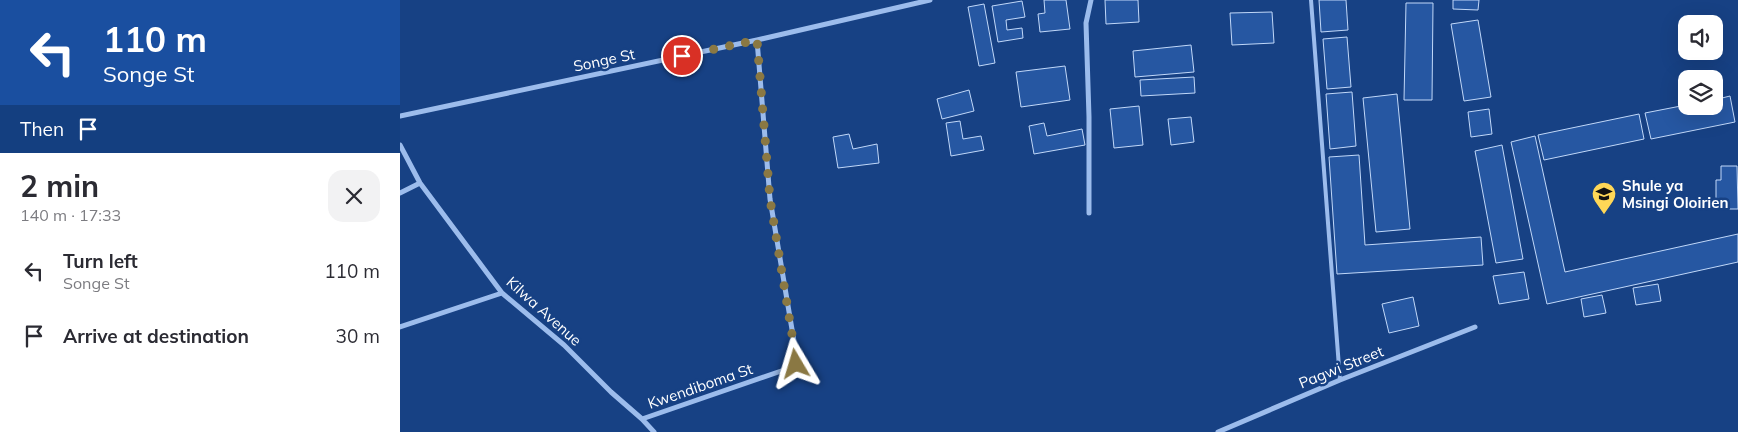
<!DOCTYPE html>
<meta charset="utf-8">
<style>
body{margin:0;font-family:Mulish,sans-serif;background:#f2f2f3;color:#2b2b33;height:100vh;display:flex;flex-direction:column;font-size:19px;white-space:nowrap}
*{box-sizing:border-box;margin:0}
p{font-size:16px;color:#7c7c81}
.icon{flex:none;width:28px;height:28px;fill:none;stroke:currentColor;stroke-width:2;stroke-linecap:round;stroke-linejoin:round}
.map{position:relative;flex:1;overflow:hidden}
.details{display:flex;flex-direction:column;background:#fff;width:400px}
.details>*{flex:none}
.hud{background:#1a4fa0;color:#fff;overflow:hidden}
.buttons{position:absolute;left:1278px;top:15px;display:grid;gap:10px}
.buttons a{display:grid;place-items:center;width:45px;height:45px;border-radius:10px;background:#fff;box-shadow:0 5px 20px #0002;font-size:25px}
.pin{position:absolute;display:grid;place-items:center;width:42px;height:42px;color:#fff;margin:-21px;border:2px solid #fff;border-radius:50%;box-shadow:0 1px 5px #0007}
.me{position:absolute;width:55px;margin:-28px;rotate:353deg;stroke-linejoin:round;filter:drop-shadow(0 0 4px #0008)}
.turn{display:flex;align-items:center;gap:18px;height:105px;padding:0 20px;font-size:22px}
.turn .icon{width:65px;height:65px;stroke-width:2.5}
.turn b{display:block;font-size:35px;line-height:42px}
.then{display:flex;align-items:center;height:48px;padding:0 20px;background:#0003;gap:10px;font-size:19px}
.round{display:grid;place-items:center;flex:none;width:52px;height:52px;border-radius:15px;background:#f2f2f3}
.headline{display:flex;align-items:center;justify-content:space-between;height:85px;padding:0 20px}
h1{font-size:30px;font-weight:700;line-height:38px}
ul{padding:0;list-style:none}
li{display:flex;align-items:center;gap:15px;height:65px;padding:0 20px}
li div{flex:1}
li b{display:block;font-size:19px}
li em{font-style:normal}
main{display:flex;flex:1;min-height:0}
.map>svg:first-child{display:block}
</style>
<main>
<section class="details">
<div class="hud">
<div class="turn"><svg class="icon" aria-label="left" viewBox="0 0 24 24"><path d="M17 20v-9H6M10 6l-5 5 5 5"/></svg><div><b>110 m</b>Songe St</div></div>
<div class="then">Then<svg class="icon" aria-label="arrive" viewBox="0 0 24 24"><path d="M6 21V4h12l-3 4 3 4H6"/></svg></div>
</div>
<div class="headline"><div><h1>2 min</h1><p>140 m · 17:33</p></div><a class="round"><svg class="icon" aria-label="close" viewBox="0 0 24 24"><path d="M6 6l12 12M18 6L6 18"/></svg></a></div>
<ul>
<li><svg class="icon" aria-label="left" viewBox="0 0 24 24"><path d="M17 20v-9H6M10 6l-5 5 5 5"/></svg><div><b>Turn left</b><p>Songe St</p></div><em>110 m</em></li>
<li><svg class="icon" aria-label="arrive" viewBox="0 0 24 24"><path d="M6 21V4h12l-3 4 3 4H6"/></svg><div><b>Arrive at destination</b></div><em>30 m</em></li>
</ul>
</section>
<div class="map">
<svg width="1338" height="432" viewBox="0 0 1338 432">
<rect width="100%" height="100%" fill="#174184"/>
<path fill="#2657a2" stroke="#c1d8f9" d="M644 0H666L670 29 640 32 638 14 645 13Z
M705 0H738L739 22 706 24Z
M919 0H946L948 30 921 32Z
M1053 0H1079L1078 10 1053 9Z
M622 1 625 17 606 20 607 30 622 28 623 38 598 42 592 6Z
M1006 3H1033L1032 100H1004Z
M584 4 595 63 579 66 568 7Z
M872 12 874 43 832 45 830 13Z
M1078 20 1091 97 1064 101 1051 24Z
M947 37 951 87 927 89 923 39Z
M791 45 794 72 735 77 733 51Z
M665 66 670 100 621 107 616 72Z
M794 77 795 93 741 96 740 80Z
M569 90 574 111 542 119 537 99Z
M952 92 956 146 930 149 926 94Z
M997 94 1010 229 976 232 963 98Z
M1330 96 1335 122 1251 139 1245 113 1286 105V106H1314V100Z
M739 106 743 145 714 148 710 109Z
M1089 109 1092 134 1071 137 1068 112Z
M1239 114 1244 139 1144 160 1138 135Z
M791 117 794 142 771 145 768 119Z
M560 121 563 139 581 136 584 150 551 156 546 123Z
M644 123 647 136 682 129 685 145 634 154 629 126Z
M449 134 453 149 477 144 479 163 438 168 433 137Z
M1135 136 1165 272 1338 234V262L1147 304 1111 142Z
M1102 145 1123 259 1096 263 1075 151Z
M959 155 965 245 1081 237 1083 265 937 274 929 157Z
M1321 166H1337L1338 209H1316V180H1321Z
M1124 272 1129 299 1099 304 1093 276Z
M1258 284 1261 301 1236 305 1233 288Z
M1202 295 1206 313 1184 317 1181 299Z
M1013 297 1019 326 989 333 982 304Z"/>
<g fill="none" stroke-linecap="round" stroke-linejoin="round">
<path stroke="#9cbcec" stroke-width="4" d="M911 0 940 380"/>
<path stroke="#9cbcec" stroke-width="5" d="M0 116 357 40 530 0
M0 145 20 183 102 293 164 345 211 392 242 419 254 432
M0 193 20 183
M689 213V117L686 23 691 0
M0 327 102 293
M242 419 390 368 396 364 397 359 370 199 357 40
M818 432 940 380 1075 327"/>
</g>
<g fill="none" stroke-linecap="round" stroke-linejoin="round">
<path stroke="#8a7843" stroke-width="9" stroke-dasharray="0 16.2" d="M282 56 357 40 370 199 396 359V364"/>
</g>
<defs>
<symbol id="school-pin" viewBox="-11 -11 22 30"><path d="M0 17L-7.5 6A9.5 9.5 0 1 1 7.5 6Z" fill="#ffd757" stroke="#174184"/><path d="M0-5L7-2L0 1L-7-2ZM-4 1L0 2.5L4 1V4Q0 6-4 4Z" fill="#111"/></symbol>
</defs>
<g fill-rule="evenodd">
<use href="#school-pin" x="1190" y="180" width="28" height="38"/>
</g>
<g text-anchor="middle" dominant-baseline="central" stroke-width="5" stroke-linejoin="round" paint-order="stroke">
<g font-size="15" fill="#fff" stroke="#174184">
<text transform="translate(204 60) rotate(-12)">Songe St</text>
<text transform="translate(144 311) rotate(42)">Kilwa Avenue</text>
<text transform="translate(941 367) rotate(-22)">Pagwi Street</text>
<text transform="translate(300 386) rotate(-19)">Kwendiboma St</text>
</g>
<g font-size="15" font-weight="bold" fill="#fff" stroke="#174184" text-anchor="start">
<text x="1222" y="185">Shule ya<tspan x="1222" dy="17">Msingi Oloirien</tspan></text>
</g>
</g>
</svg>
<div class="buttons">
<a><svg class="icon" aria-label="sound" viewBox="0 0 24 24"><path d="M4 9h4l5-4v14l-5-4H4zM17 9q2 3 0 6"/></svg></a>
<a><svg class="icon" aria-label="layers" viewBox="0 0 24 24"><path d="M12 4l9 5-9 5-9-5zM3 14l9 5 9-5"/></svg></a>
</div>
<div class="pin" style="left:282px;top:56px;background:#d93025"><svg class="icon" aria-label="arrive" viewBox="0 0 24 24"><path d="M6 21V4h12l-3 4 3 4H6"/></svg></div>
<svg class="me" style="left:396px;top:364px" viewBox="-20 -20 40 40"><path d="M0-17L14 15 0 8-14 15z" fill="#8a7843" stroke="#fff" stroke-width="4"/></svg>
</div>
</main>
